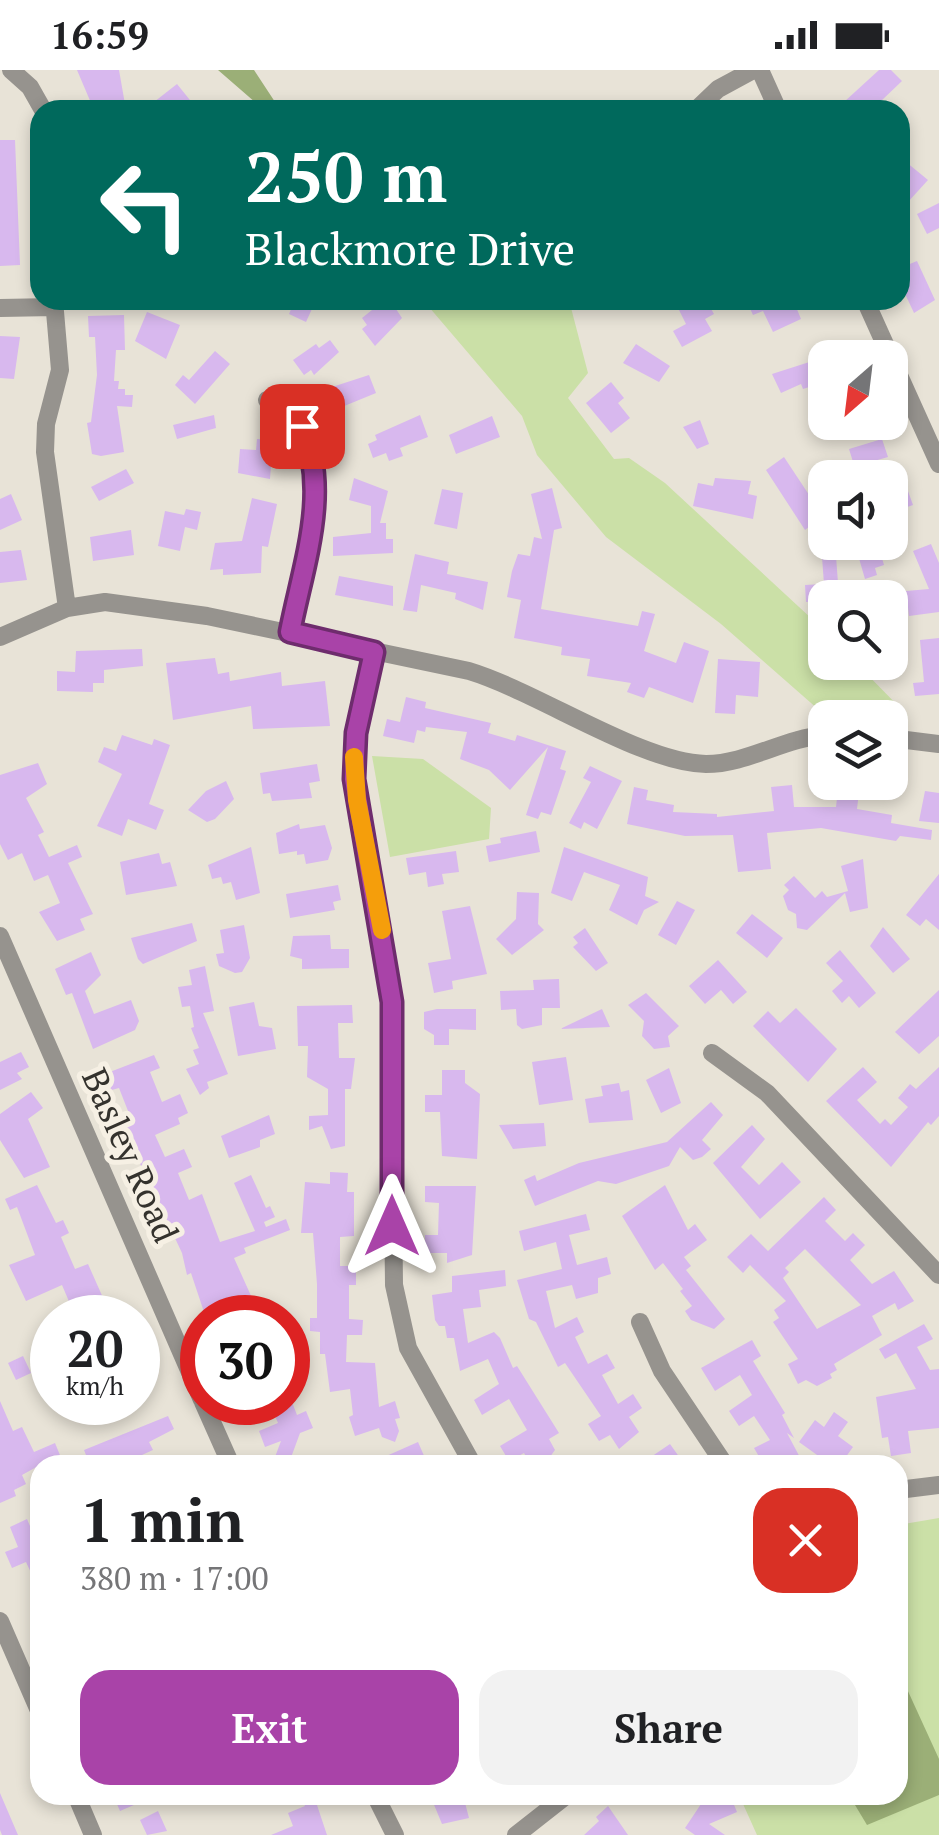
<!DOCTYPE html>
<meta charset="utf-8">
<style>
body{margin:0;font-family:"PT Serif",serif;background:#f2f2f2;color:#202124;height:100vh;display:flex;flex-direction:column;font-size:38px;white-space:nowrap}
*{box-sizing:border-box;margin:0}
p{font-size:32px;color:#757577}
.icon{flex:none;width:55px;height:55px;fill:none;stroke:currentColor;stroke-width:2;stroke-linecap:round;stroke-linejoin:round}
.map{position:relative;flex:1;overflow:hidden}
.side{position:absolute;left:30px;top:1385px;width:878px;height:350px;display:flex;flex-direction:column;background:#fff;border-radius:30px;box-shadow:0 5px 15px #0003}
.side>*{flex:none}
.top-card{position:absolute;left:30px;top:30px;width:880px;height:210px;border-radius:30px;box-shadow:0 5px 15px #0003;background:#00695c;color:#fff;overflow:hidden}
.needle{width:65px;rotate:208deg}
.fabs{position:absolute;left:808px;top:270px;display:grid;gap:20px}
.fabs a{display:grid;place-items:center;width:100px;height:100px;border-radius:20px;background:#fff;box-shadow:0 5px 15px #0003;font-size:50px}
.speed{position:absolute;left:30px;top:1225px;display:flex;gap:20px;font-size:50px;font-weight:700;text-align:center}
.speed>*{display:grid;place-content:center;width:130px;height:130px;border-radius:50%;background:#fff;box-shadow:0 5px 15px #0003;line-height:1}
.speed small{font-size:25px;font-weight:400}
.speed .limit{border:15px solid #d22;background:#fff;color:#111}
.pin{position:absolute;display:grid;place-items:center;width:85px;height:85px;color:#fff;margin:-42px;border-radius:20px;box-shadow:0 5px 15px #0006}
.me{position:absolute;width:110px;margin:-55px;rotate:0deg;stroke-linejoin:round;filter:drop-shadow(0 0 8px #0008)}
.turn{display:flex;align-items:center;gap:35px;height:210px;padding:0 50px;font-size:45px}
.turn .icon{width:130px;height:130px;stroke-width:2.5}
.turn b{display:block;font-size:70px;line-height:85px}
.round{display:grid;place-items:center;flex:none;width:105px;height:105px;border-radius:30px;background:#f2f2f2}
.overview{display:flex;align-items:center;justify-content:space-between;height:170px;padding:0 50px}
h1{font-size:60px;font-weight:700;line-height:75px}
.primary-button{display:flex;gap:20px;margin-top:auto;padding:20px 50px}
.primary-button a{flex:1;height:115px;border-radius:30px;background:#a943a8;color:#fff;font-size:40px;font-weight:700;line-height:115px;text-align:center}
.primary-button a+a{background:#f2f2f2;color:#202124}
.status{display:flex;justify-content:space-between;align-items:center;height:70px;padding:0 50px;background:#fff;direction:ltr}
.status svg{height:28px;fill:currentColor}
.map>svg:first-child{display:block}
</style>
<div class="status"><b>16:59</b><svg viewBox="0 0 49 12"><path d="M0 12V9h3v3zM5 12V6h3v6zM10 12V3h3v9zM15 12V0h3v12zM26 1h20v11H26zM47 4h2v5h-2z"/></svg></div>
<div class="map">
<svg width="939" height="1765" viewBox="0 0 939 1765">
<rect width="100%" height="100%" fill="#e8e3d7"/>
<path fill="#cbe0a7" d="M423 230H569L588 303 568 328 614 389 629 388 665 413 825 561V592L856 593 908 646 819 640 721 554 606 467 537 385 522 346Z
M372 686 423 689 491 738 489 769 390 787Z
M939 1448V1765H757L739 1725H898V1455Z"/>
<path fill="#9baf77" d="M218 0H254L277 35 264 40Z
M907 1619 939 1689V1725L867 1755 849 1725H898V1623Z"/>
<path fill="#d8b8ee" fill-rule="evenodd" d="M77 0H119L126 40H94Z
M879 0H891L902 11 880 32 851 40 844 32Z
M177 14 198 40H161L154 32Z
M0 70H15L20 195 0 196Z
M900 87 928 110 908 132 900 125Z
M939 133V158L927 164 917 144Z
M917 191 935 230 914 243 900 213V198Z
M295 230H316L306 252 289 244Z
M364 230H390L402 248 375 276 362 259 367 255 362 248 372 240Z
M674 230H706L714 244 705 249 712 261 682 277 673 261 686 254Z
M746 230H787V235L794 232 801 249 773 262 763 241 753 245Z
M147 242 180 255 166 289 135 271Z
M124 245 125 280H116L114 311H119L118 319H125V325H133L132 337 117 336 124 382 101 386 92 384 87 353 91 352 97 305 95 267H89L88 246Z
M0 266 20 267 14 309 0 308Z
M330 270 339 282 314 305 311 300 304 305 293 290 316 274 319 278Z
M636 274 670 296 659 312 623 293Z
M215 281 230 294 195 334 175 315 183 305 189 310Z
M825 287V312L803 319 801 314 781 323 772 304Z
M369 305 376 323 337 339 329 318Z
M611 312 624 328 618 333 630 348 611 363 586 333Z
M214 345 216 358 177 369 173 355Z
M420 345 428 367 400 378 403 386 389 391 386 383 373 388 368 374 377 370 375 365Z
M492 346 500 367 456 384 449 365Z
M700 350 709 374 697 379 683 357Z
M257 369 273 370 270 409 238 403 240 379 256 380Z
M882 369 888 387 874 391 879 405 858 408 849 379Z
M784 387 823 446 805 460 766 400Z
M126 399 134 413 99 431 91 417Z
M354 408 388 421 380 453H386V469H393V483L333 486V467L371 463V436L349 430Z
M715 408 751 411 748 424 757 426 753 449 693 436 698 413 713 416Z
M904 410 913 435 899 440 897 434 890 437V414Z
M552 418 562 458 554 460 541 539 638 556 642 541 655 544 644 581 676 593 684 572 709 581 693 633 649 617 644 628 627 622 631 613 587 606 590 589 561 585 562 577 514 568 521 530 507 527 512 501 518 484 530 486 534 467 542 469 531 424Z
M442 419 463 423 457 459 434 454Z
M11 424 22 450 0 460V429Z
M252 428 277 434 268 477 262 476 261 503 223 505V499L210 500 215 473 242 471Z
M186 439 201 442 197 460 185 457 180 481 158 476 165 441 184 445Z
M131 460 134 485 93 491 90 467Z
M931 474 939 493V542L909 546 906 521 929 519 913 481Z
M879 478 884 495 875 498 877 505 865 509 858 485Z
M21 480 27 510 0 513V482Z
M415 484 449 492 447 504 488 512 483 540 455 529 456 523 421 515 417 542 403 540Z
M836 486 838 513H847L848 528 806 532 805 515 824 514 822 487Z
M339 506 393 516V536L335 525Z
M939 568V624L915 626 913 613 924 612 920 570Z
M142 579 143 596 104 600V613H93V622L57 621V601L75 602 76 581Z
M215 588 218 604 229 602 230 611 281 602 282 616 325 611 330 656 253 659 251 636 173 650 166 593Z
M718 589 760 592 758 627 736 625 735 644 715 643Z
M406 627 426 632 425 638 491 653 488 663 515 671 517 665 566 681 560 699 566 701 551 745 541 742 538 749 526 745 548 677 510 720 489 700 460 689 467 662 426 657 425 662 417 660 414 673 383 666 387 649 400 652Z
M122 665 152 675 154 669 170 675 149 734 164 740 156 760 128 749 122 766 97 756 122 704 98 692 104 677 116 681Z
M38 693 47 714 26 728 44 762 38 765 49 787 77 775 82 787 68 793 93 844 80 849 85 860 57 871 39 842 60 833 48 805 34 811 22 783 8 790 0 774V705Z
M317 694 320 711 309 713 312 728 272 731 270 723 263 724 260 703Z
M590 696 622 711 597 759 584 752 581 759 569 753 591 712 583 708Z
M226 711 234 729 215 749 207 752 188 740 206 721Z
M792 715 794 737H836L838 719 859 722 857 739 892 745 891 753 932 760 931 770 900 766 896 771 821 758 767 763 771 799 738 802 733 765 685 766 627 754 634 717 648 720 646 730 674 735 673 742 717 744V747L774 741 771 717Z
M925 721 939 723V753L919 751Z
M299 754 300 759 325 755 332 778 328 790 306 794 304 784 297 785V781L279 784 276 763Z
M536 761 540 782 489 792 486 776 501 773 500 768Z
M251 777 260 823 236 830 231 812 223 814 221 807 212 809 208 795Z
M564 777 648 807 645 826 659 832 644 840 637 855 609 840 620 815 584 802 572 831 551 823Z
M456 781 459 802 442 804 444 814 428 817 426 802 409 805 406 788Z
M159 783 162 794 170 792 177 816 126 825 120 792Z
M863 789 868 838 850 842 845 823 807 860 797 858 796 844 788 840 783 826 789 820 784 815 794 806 815 828 822 821 827 827 848 821 841 796Z
M939 804V860L926 849 920 856 906 845Z
M338 815 341 830 333 832 335 840 290 848 286 824Z
M517 822 539 823 538 854 544 860 512 885 496 869 516 849Z
M677 831 695 840 676 875 658 865Z
M470 836 487 904 452 911 453 919 434 923 428 893 451 889 442 841Z
M752 844 783 868 767 888 736 863Z
M192 853 197 871 143 894 138 889 131 868Z
M244 855 250 888 242 902 235 903 219 896 216 884 224 883 220 860Z
M883 857 910 889 893 903 870 876Z
M585 858 608 893 596 901 573 877 578 873 573 867Z
M330 865 331 879H349V898L302 899V889L290 886 293 866Z
M840 880 876 923 859 938 849 926 842 933 832 921 843 911 826 893Z
M91 882 101 905 85 921 94 944 131 930 139 951 135 960 93 979 72 923 66 925 55 899Z
M718 890 747 922 733 934 721 920 705 934 689 916Z
M205 896 214 941 203 943 228 1004 207 1012 209 1018 200 1025 186 999 199 994 193 980 199 978 191 958 194 957 190 936 182 937 178 917 192 915 189 900Z
M559 909 560 938H542V955L522 959 517 955 516 939 501 940 500 921 534 920 533 910Z
M939 920V966L919 984 895 962Z
M646 923 679 956 668 966 670 977 654 979 642 966 644 951 628 935Z
M254 932 259 956 272 958 276 979 238 986 229 937Z
M352 935 353 953H338L339 988H355L351 1019H345V1076L331 1079 322 1056 309 1060V1046L328 1045V1019L307 1007 308 976H298L297 936Z
M796 938 837 979 808 1012 753 956 768 941 780 953Z
M437 939H476V960L449 959V975H434V965L424 959V942Z
M602 939 610 957 560 959Z
M21 982 29 997 17 1003 22 1009 0 1020V992Z
M154 985 160 998 150 1002 162 1032 180 1024 188 1043 178 1048 180 1054 155 1065 165 1087 184 1079 192 1097 178 1103 189 1130 202 1124 220 1172 255 1161 234 1113 251 1105 266 1138 270 1136 275 1147 264 1152 266 1157 286 1149 290 1160 244 1178 246 1183 234 1188 252 1228 236 1234 231 1248H206L191 1203 187 1205 182 1183 120 1051 130 1046 119 1018 108 1021 102 1005Z
M566 987 573 1030 539 1035 532 992Z
M863 997 877 1012 857 1030 880 1054 885 1049 891 1055 908 1037 898 1028 910 1014 916 1019 939 997V1046L931 1055 928 1052 891 1097 826 1031Z
M669 998 681 1033 661 1043 646 1010Z
M442 1000H465V1013L480 1024 477 1089 442 1086 440 1042H425V1025H442Z
M619 1013 621 1022 629 1020 633 1050 589 1053 585 1029 603 1026 601 1016Z
M31 1022 43 1038 28 1049 50 1097 24 1108 0 1070V1044Z
M711 1032 723 1045 702 1070 711 1079 702 1087 693 1090 680 1077 669 1096 616 1114 598 1111 535 1136 524 1110 535 1105 537 1111 579 1093 667 1072Z
M269 1045 275 1064 260 1070V1077L229 1088 221 1066Z
M544 1053 546 1076 513 1079 499 1055Z
M752 1055 765 1069 741 1097 759 1115 782 1092 801 1112 760 1149 713 1093Z
M330 1102 348 1103 347 1122H354V1166L340 1167V1196H356V1215H349V1249L363 1250 362 1265H347L346 1292 375 1293 379 1337 395 1331 400 1348 395 1349 399 1361 395 1372 382 1367 379 1358 355 1366 349 1347 353 1345 350 1319 330 1322 325 1284H320V1262L310 1261V1248H317V1214L313 1163H301L305 1112 330 1114Z
M37 1115 56 1153 63 1150 69 1163 61 1167 75 1199 88 1194 112 1248H76L62 1215 26 1231 9 1195 35 1185 17 1137 10 1140 5 1129Z
M665 1115 688 1160 695 1154 707 1170 684 1187 691 1196 686 1200 725 1249 714 1259 691 1250 685 1241 692 1236 680 1221 683 1219 663 1193 655 1200 622 1146Z
M425 1116H476L472 1185 447 1193V1183H425V1165H438L439 1133 425 1132Z
M824 1127 836 1140 825 1151 845 1171 853 1163 865 1175 850 1190 872 1214 894 1201 914 1231 898 1240 895 1233 872 1246 882 1265 834 1294 837 1300 830 1304 832 1308 817 1316 806 1310 798 1314 788 1294 798 1289 773 1252 779 1248 774 1240 786 1231 750 1195 743 1203 727 1187 751 1164 768 1181ZM805 1179 861 1235 817 1259 783 1208 789 1202 785 1198Z
M586 1144 590 1160 569 1165 577 1195 607 1187 611 1204 598 1208V1223L576 1229 572 1215 546 1221 555 1258 577 1247 584 1262 575 1267 588 1294 607 1284 615 1298 602 1305 618 1334 633 1324 642 1338 629 1347 639 1362 619 1379 610 1365 599 1371 588 1354 601 1346 565 1293 558 1297 536 1252 529 1249 517 1210 562 1199 556 1172 524 1181 519 1161Z
M505 1200 506 1216 479 1220 481 1237 463 1239 468 1273 494 1262 500 1268 513 1298 517 1296 559 1363 549 1369 555 1380 544 1395H531L524 1383 509 1391 500 1376 527 1360 509 1329 482 1345 474 1330 499 1314 488 1289 460 1301 454 1268H447L445 1256H439L435 1250 432 1225 452 1222V1206Z
M924 1254 933 1269 917 1277 930 1300 939 1299V1358L908 1361 911 1383 891 1386 888 1367 882 1368 876 1327 916 1319 896 1283 885 1289 879 1279Z
M752 1270 761 1286 753 1291 785 1343 782 1345 794 1368 787 1363 804 1395H764L754 1378 770 1370 754 1346 739 1356 729 1341 752 1325 740 1305 715 1321 701 1298Z
M23 1286 31 1303 16 1310 8 1293Z
M0 1331 13 1361 22 1357 34 1382 55 1373 64 1395H40L22 1405 26 1414 14 1420 16 1426 0 1433Z
M269 1332H292L297 1345 306 1341 313 1358 300 1363 289 1393 275 1387 281 1371 265 1377 259 1361 278 1353Z
M834 1342 848 1352 838 1366 853 1377 840 1395H831L799 1372 815 1350 824 1357Z
M168 1346 174 1359 149 1372 153 1380 133 1389 136 1395H90L84 1380Z
M418 1372 425 1388 409 1395H366Z
M670 1374 680 1388 669 1395H639Z
M27 1449 30 1456 40 1451V1522L26 1492 12 1498 5 1482 18 1477 10 1457Z
M0 1723 18 1765H2L0 1760Z
M113 1725H157L120 1741Z
M300 1725H338L317 1735 327 1765H271L293 1756 288 1743 305 1736Z
M430 1725H463L469 1748 442 1754Z
M707 1725H730L737 1742 709 1754 725 1765H695L685 1758Z
M608 1736 628 1765H584L599 1751 596 1747Z
M158 1741 167 1761 147 1765 140 1750Z"/>
<g fill="none" stroke-linecap="round" stroke-linejoin="round">
<path stroke="#96938e" stroke-width="18" d="M11 0 30 17 43 40
M760 0 778 40
M696 40 718 19 753 0
M54 230 60 300 46 354 45 382 67 538
M865 230 939 394
M0 238 54 237
M267 330C352 341 300 512 290 562
M0 567 67 538 105 532 207 546 469 601C538 622 642 693 706 694 747 694 784 668 825 665
M374 582 356 663 354 709 391 932 394 1215 408 1278 473 1395
M890 668 939 674
M0 866 202 1330
M712 983 767 1023 939 1205
M640 1252 662 1301 725 1395
M203 1332 231 1395
M898 1420 939 1415
M0 1551 40 1643
M76 1725 93 1765
M375 1725 395 1765
M516 1765 567 1725"/>
</g>
<g fill="none" stroke-linecap="round" stroke-linejoin="round">
<defs>
<path id="route" d="M302 356C331 422 303 495 290 562L374 582 356 663 354 709 392 932V1156"/>
</defs>
<use href="#route" stroke="#6e2c6d" stroke-width="25"/>
<use href="#route" stroke="#a943a8" stroke-width="18"/>
<path stroke="#f59e0b" stroke-width="18" d="M354 687 357 730 382 860"/>
</g>
<g text-anchor="middle" dominant-baseline="central" stroke-width="10" stroke-linejoin="round" paint-order="stroke">
<g font-size="35" fill="#34322d" stroke="#f6f0e4">
<text transform="translate(131 1085) rotate(66)">Basley Road</text>
</g>
</g>
</svg>
<div class="fabs">
<a><svg class="needle" viewBox="-14 -14 28 28"><path d="M0-13l5 13h-10z" fill="#e53935"/><path d="M0 13l5-13h-10z" fill="#757577"/></svg></a>
<a><svg class="icon" aria-label="sound" viewBox="0 0 24 24"><path d="M4 9h4l5-4v14l-5-4H4zM17 9q2 3 0 6"/></svg></a>
<a><svg class="icon" aria-label="search" viewBox="0 0 24 24"><circle cx="10" cy="10" r="6"/><path d="M15 15l6 6"/></svg></a>
<a><svg class="icon" aria-label="layers" viewBox="0 0 24 24"><path d="M12 4l9 5-9 5-9-5zM3 14l9 5 9-5"/></svg></a>
</div>
<div class="speed"><div>20<small>km/h</small></div><div class="limit">30</div></div>
<div class="pin" style="left:302px;top:356px;background:#d93025"><svg class="icon" aria-label="arrive" viewBox="0 0 24 24"><path d="M6 21V4h12l-3 4 3 4H6"/></svg></div>
<svg class="me" style="left:392px;top:1156px" viewBox="-20 -20 40 40"><path d="M0-17L14 15 0 8-14 15z" fill="#a943a8" stroke="#fff" stroke-width="4"/></svg>
<div class="top-card">
<div class="turn"><svg class="icon" aria-label="left" viewBox="0 0 24 24"><path d="M17 20v-9H6M10 6l-5 5 5 5"/></svg><div><b>250 m</b>Blackmore Drive</div></div>
</div>
<section class="side">
<div class="overview"><div><h1>1 min</h1><p>380 m · 17:00</p></div><a class="round" style="background:#d93025;color:#fff"><svg class="icon" aria-label="close" viewBox="0 0 24 24"><path d="M6 6l12 12M18 6L6 18"/></svg></a></div>
<div class="primary-button"><a>Exit</a><a>Share</a></div>
</section>
</div>
